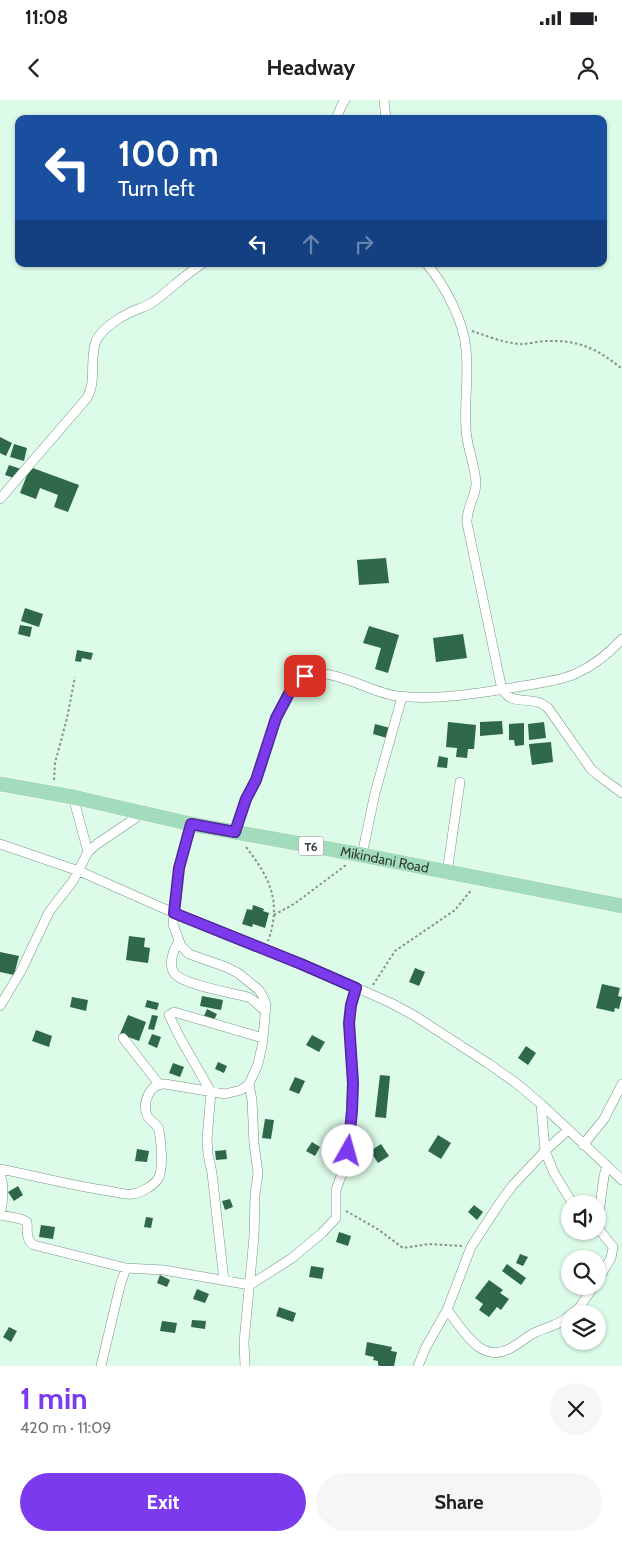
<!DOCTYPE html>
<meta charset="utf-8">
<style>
body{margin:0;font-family:Cabin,sans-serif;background:#f6f6f6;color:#202124;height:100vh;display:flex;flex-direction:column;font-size:19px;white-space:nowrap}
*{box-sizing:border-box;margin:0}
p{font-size:16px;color:#757577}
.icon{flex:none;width:28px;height:28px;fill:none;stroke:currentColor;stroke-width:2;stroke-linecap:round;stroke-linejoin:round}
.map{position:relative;height:1266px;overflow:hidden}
.panel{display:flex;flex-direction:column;background:#fff;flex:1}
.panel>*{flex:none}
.hud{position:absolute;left:15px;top:15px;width:592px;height:152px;border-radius:10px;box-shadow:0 1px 4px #0004;background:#1a4fa0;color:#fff;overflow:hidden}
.buttons{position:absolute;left:561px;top:1095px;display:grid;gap:10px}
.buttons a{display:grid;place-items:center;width:45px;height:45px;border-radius:50%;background:#fff;box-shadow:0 1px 4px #0004;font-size:25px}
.pin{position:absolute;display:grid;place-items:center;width:42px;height:42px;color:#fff;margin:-21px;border-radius:10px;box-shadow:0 2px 8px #0006}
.me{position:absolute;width:55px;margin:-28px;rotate:7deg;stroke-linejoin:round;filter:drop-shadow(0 0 4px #0008)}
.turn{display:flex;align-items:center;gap:18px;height:105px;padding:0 20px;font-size:22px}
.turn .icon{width:65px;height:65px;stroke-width:2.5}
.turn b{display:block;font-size:35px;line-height:42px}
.lanes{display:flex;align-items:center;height:48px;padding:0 20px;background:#0003;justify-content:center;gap:25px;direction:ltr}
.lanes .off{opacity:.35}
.round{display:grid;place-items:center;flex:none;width:52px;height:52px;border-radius:26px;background:#f6f6f6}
.overview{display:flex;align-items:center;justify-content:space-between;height:85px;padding:0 20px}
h1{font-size:30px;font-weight:700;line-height:38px;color:#7c3aed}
.button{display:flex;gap:10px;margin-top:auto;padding:10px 20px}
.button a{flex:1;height:58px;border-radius:30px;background:#7c3aed;color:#fff;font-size:20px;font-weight:700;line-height:58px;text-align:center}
.button a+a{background:#f6f6f6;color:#202124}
.status{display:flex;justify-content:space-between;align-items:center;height:35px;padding:0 25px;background:#fff;direction:ltr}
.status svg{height:14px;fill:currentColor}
header{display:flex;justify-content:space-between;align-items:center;height:65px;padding:0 20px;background:#fff;font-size:22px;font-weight:700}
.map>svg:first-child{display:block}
</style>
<div class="status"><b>11:08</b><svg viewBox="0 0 49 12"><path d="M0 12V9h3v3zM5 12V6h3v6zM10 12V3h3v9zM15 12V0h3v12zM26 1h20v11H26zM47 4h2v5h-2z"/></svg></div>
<header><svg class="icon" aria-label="back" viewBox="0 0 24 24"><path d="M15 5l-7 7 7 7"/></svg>Headway<svg class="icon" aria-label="person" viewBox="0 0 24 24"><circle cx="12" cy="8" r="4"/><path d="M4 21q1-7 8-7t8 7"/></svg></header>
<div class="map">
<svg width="622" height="1266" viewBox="0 0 622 1266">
<rect width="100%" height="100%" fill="#dcfbe8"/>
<path fill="#2f684b" d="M0 337 12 343 6 356 0 353Z
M14 344 27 348 24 361 10 357Z
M9 365 21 369 17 379 5 375Z
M30 367 79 385 68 412 54 407 58 395 40 388 36 399 20 393Z
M386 458 389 483 359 485 357 460Z
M25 508 43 514 39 527 21 521Z
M20 525 32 527 30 537 18 534Z
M369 526 399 535 388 573 375 569 381 548 363 543Z
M463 534 467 558 436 562 433 538Z
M77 550 93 553 91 560 82 558 81 562 75 561Z
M502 621 503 634 480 636V622Z
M448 622 476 625 474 649H468L467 658 456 657 457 648 446 647Z
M544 622 546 638 529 640 528 624Z
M524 623V645L515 646 514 640H509V624Z
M375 624 390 628 387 638 373 634Z
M551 642 553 662 532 665 529 644Z
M439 656 448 658 447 668 437 667Z
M253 805 264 809 263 811 269 813 265 828 253 824 252 827 242 824 247 809 252 810Z
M129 836 145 838 144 847 150 848 148 863 126 860Z
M0 852 19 856 14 875 0 872Z
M415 868 425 872 419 886 409 882Z
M602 884 620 888 618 896 622 897 619 909 615 908 614 912 596 908Z
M202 896 223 900 221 910 200 906Z
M72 897 88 900 86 911 70 907Z
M147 900 159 903 157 910 145 907Z
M207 909 217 914 214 920 204 916Z
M128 915 146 922 139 941 120 934Z
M152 915 158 916 154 930 148 929Z
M36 930 52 936 49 947 32 941Z
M152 934 161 937 157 948 148 944Z
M312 935 325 942 319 952 306 945Z
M526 946 536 953 528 965 518 958Z
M218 962 227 966 224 973 215 969Z
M173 963 184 967 180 977 169 973Z
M380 975 390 976 386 1018 375 1017Z
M295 977 305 981 299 994 289 990Z
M265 1019 274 1020 271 1039 262 1038Z
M438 1035 451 1043 441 1059 428 1051Z
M312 1042 320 1047 315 1056 306 1051Z
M381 1044 389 1056 378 1063 370 1051Z
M137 1049 149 1051 147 1062 135 1061Z
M226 1050 227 1059 216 1060 215 1051Z
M18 1086 23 1095 14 1101 8 1092Z
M230 1099 233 1107 225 1110 222 1101Z
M474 1105 483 1112 477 1120 468 1112Z
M146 1117 153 1118 151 1128 144 1127Z
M41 1125 55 1127 53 1139 39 1137Z
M339 1132 351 1136 348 1146 336 1142Z
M520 1154 528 1157 523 1166 516 1163Z
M507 1164 526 1178 521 1185 502 1171Z
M311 1166 324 1168 322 1179 309 1177Z
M160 1175 170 1180 167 1187 157 1183Z
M489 1180 503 1190 500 1193 509 1199 501 1210 497 1207 489 1217 479 1210 483 1204 475 1198Z
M197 1189 209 1194 205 1203 193 1199Z
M279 1207 296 1213 293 1222 276 1216Z
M192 1220 206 1221 205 1229 191 1227Z
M162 1221 177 1223 175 1233 160 1231Z
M9 1227 17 1231 11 1242 3 1237Z
M367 1242 392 1247 391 1251 397 1252 394 1266H380L378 1265V1261L373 1260 374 1257 365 1255Z"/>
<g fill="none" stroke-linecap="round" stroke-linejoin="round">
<defs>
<path id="minor" d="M384 0 386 19
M335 19C340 13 340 6 345 0
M427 164C445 186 464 221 466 250 469 277 464 304 466 330 467 348 475 365 476 383 476 397 466 407 467 423L501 585C508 605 522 598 538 602 541 603 545 606 548 608L591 669 599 676 622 693
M0 399 87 298C97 281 89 260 96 241 101 229 120 217 131 212 139 208 146 207 153 202 170 190 184 175 202 164
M73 697 88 752
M235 732C239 722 241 710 246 700 249 693 253 686 256 679 268 650 272 622 288 594 291 588 294 582 299 579 325 561 369 593 397 596 439 601 487 592 529 585 545 582 563 580 577 573 595 565 609 553 622 539
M0 744 79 771 174 813 312 868 391 903 415 916 489 964 516 983 541 1004 622 1080
M362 755 375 693 402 597
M447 773 460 682
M179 842C173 850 167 866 176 875 186 885 232 893 248 897L253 900 265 911
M0 906 21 871 49 812 73 781 88 752 97 744 143 713
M123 938 159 984
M541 1004 545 1051 554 1073 573 1104
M583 1045 604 1019 622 984
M0 1069C36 1076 72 1086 109 1091 116 1092 125 1095 132 1094 141 1093 153 1086 158 1079 164 1069 161 1041 159 1030 157 1023 149 1021 147 1015 142 1002 150 983 165 984L225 994 241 990 249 984 258 964 262 946 264 927 266 904 262 895 259 890 238 873 226 867 189 854 181 846 173 824 179 768 191 724
M0 1073C5 1088 3 1100 0 1115
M0 1115 21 1119 27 1122C28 1131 25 1140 34 1145L126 1168 164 1170 250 1185 292 1158 322 1133 336 1118V1090L346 1062 351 1025 353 983 349 923 351 905 356 888
M598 1121 604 1076 607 1065
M598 1128 613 1147 611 1158 598 1180
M224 1181 212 1073 208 1054 207 1039 211 992 179 936 169 915 174 912 263 938
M447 1210C463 1229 480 1264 509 1249 517 1245 524 1239 532 1234 545 1227 559 1226 570 1215
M572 1214 579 1208 594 1186
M101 1266 120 1186 126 1168
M245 1266 244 1242 254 1137 255 1095 258 1073 254 1044 252 1000 249 984
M418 1266 426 1247 447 1210 471 1147 501 1101 513 1085 545 1051 568 1030"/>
<g id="trunk">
<path id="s1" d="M0 684 73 697 191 724 362 755 622 806"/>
</g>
</defs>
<use href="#minor" stroke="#779583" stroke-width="10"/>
<use href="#trunk" stroke="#fff" stroke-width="16"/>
<path stroke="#809588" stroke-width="2" stroke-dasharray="2.5 2.5" stroke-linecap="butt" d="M472 231C487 236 504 243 521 244 529 244 539 241 548 241 579 240 598 249 622 269
M54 680 55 663 67 618 75 577
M246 747C270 778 282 802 268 841
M274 815 294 804 346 765
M373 885 395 851 455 810 472 789
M346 1111 379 1130 403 1148 429 1144 462 1146"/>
<use href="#minor" stroke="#fff" stroke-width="9"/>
<use href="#trunk" stroke="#a3dcbc" stroke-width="15"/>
</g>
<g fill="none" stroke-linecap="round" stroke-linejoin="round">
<defs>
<path id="route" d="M305 576 294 584 276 618 256 680 246 699 235 732 191 724 179 768 174 813 301 864 356 888 351 905 349 923 353 983 352 1011 348 1051"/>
</defs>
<use href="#route" stroke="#51269a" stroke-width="12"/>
<use href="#route" stroke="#7c3aed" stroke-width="9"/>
</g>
<g text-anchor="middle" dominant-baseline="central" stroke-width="5" stroke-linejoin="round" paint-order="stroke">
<rect fill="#fff" stroke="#6e7772" stroke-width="1" x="298.5" y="736.5" width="25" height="19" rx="4"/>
<g font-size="12" font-weight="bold" fill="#303d35">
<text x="311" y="746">T6</text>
</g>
<g font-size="14" fill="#303d35" stroke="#fff">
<text stroke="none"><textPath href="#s1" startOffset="392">Mikindani Road</textPath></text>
</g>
</g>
</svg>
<div class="buttons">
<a><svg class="icon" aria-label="sound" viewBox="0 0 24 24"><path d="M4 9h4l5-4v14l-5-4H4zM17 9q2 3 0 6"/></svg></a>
<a><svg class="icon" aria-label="search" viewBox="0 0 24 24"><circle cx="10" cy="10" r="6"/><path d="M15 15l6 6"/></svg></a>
<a><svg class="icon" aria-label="layers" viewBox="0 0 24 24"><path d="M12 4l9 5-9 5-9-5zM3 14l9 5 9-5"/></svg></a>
</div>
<div class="pin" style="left:305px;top:576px;background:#d93025"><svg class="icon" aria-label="arrive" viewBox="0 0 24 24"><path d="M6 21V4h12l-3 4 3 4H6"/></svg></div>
<svg class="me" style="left:348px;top:1051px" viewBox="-20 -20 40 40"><circle r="19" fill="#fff"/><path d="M0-13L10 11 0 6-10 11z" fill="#7c3aed"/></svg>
<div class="hud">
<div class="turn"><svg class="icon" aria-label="left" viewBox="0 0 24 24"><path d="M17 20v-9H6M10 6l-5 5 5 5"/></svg><div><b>100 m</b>Turn left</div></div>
<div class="lanes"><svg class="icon" aria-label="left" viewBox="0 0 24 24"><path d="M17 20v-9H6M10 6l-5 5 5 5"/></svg><svg class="icon off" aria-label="ahead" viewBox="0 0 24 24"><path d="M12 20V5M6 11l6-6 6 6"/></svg><svg class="icon off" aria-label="right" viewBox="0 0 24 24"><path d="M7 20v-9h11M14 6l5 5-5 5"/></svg></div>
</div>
</div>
<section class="panel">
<div class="overview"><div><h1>1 min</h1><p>420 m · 11:09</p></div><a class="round"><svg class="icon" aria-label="close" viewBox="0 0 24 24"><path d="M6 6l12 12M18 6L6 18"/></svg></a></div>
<div class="button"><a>Exit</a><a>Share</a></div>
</section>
